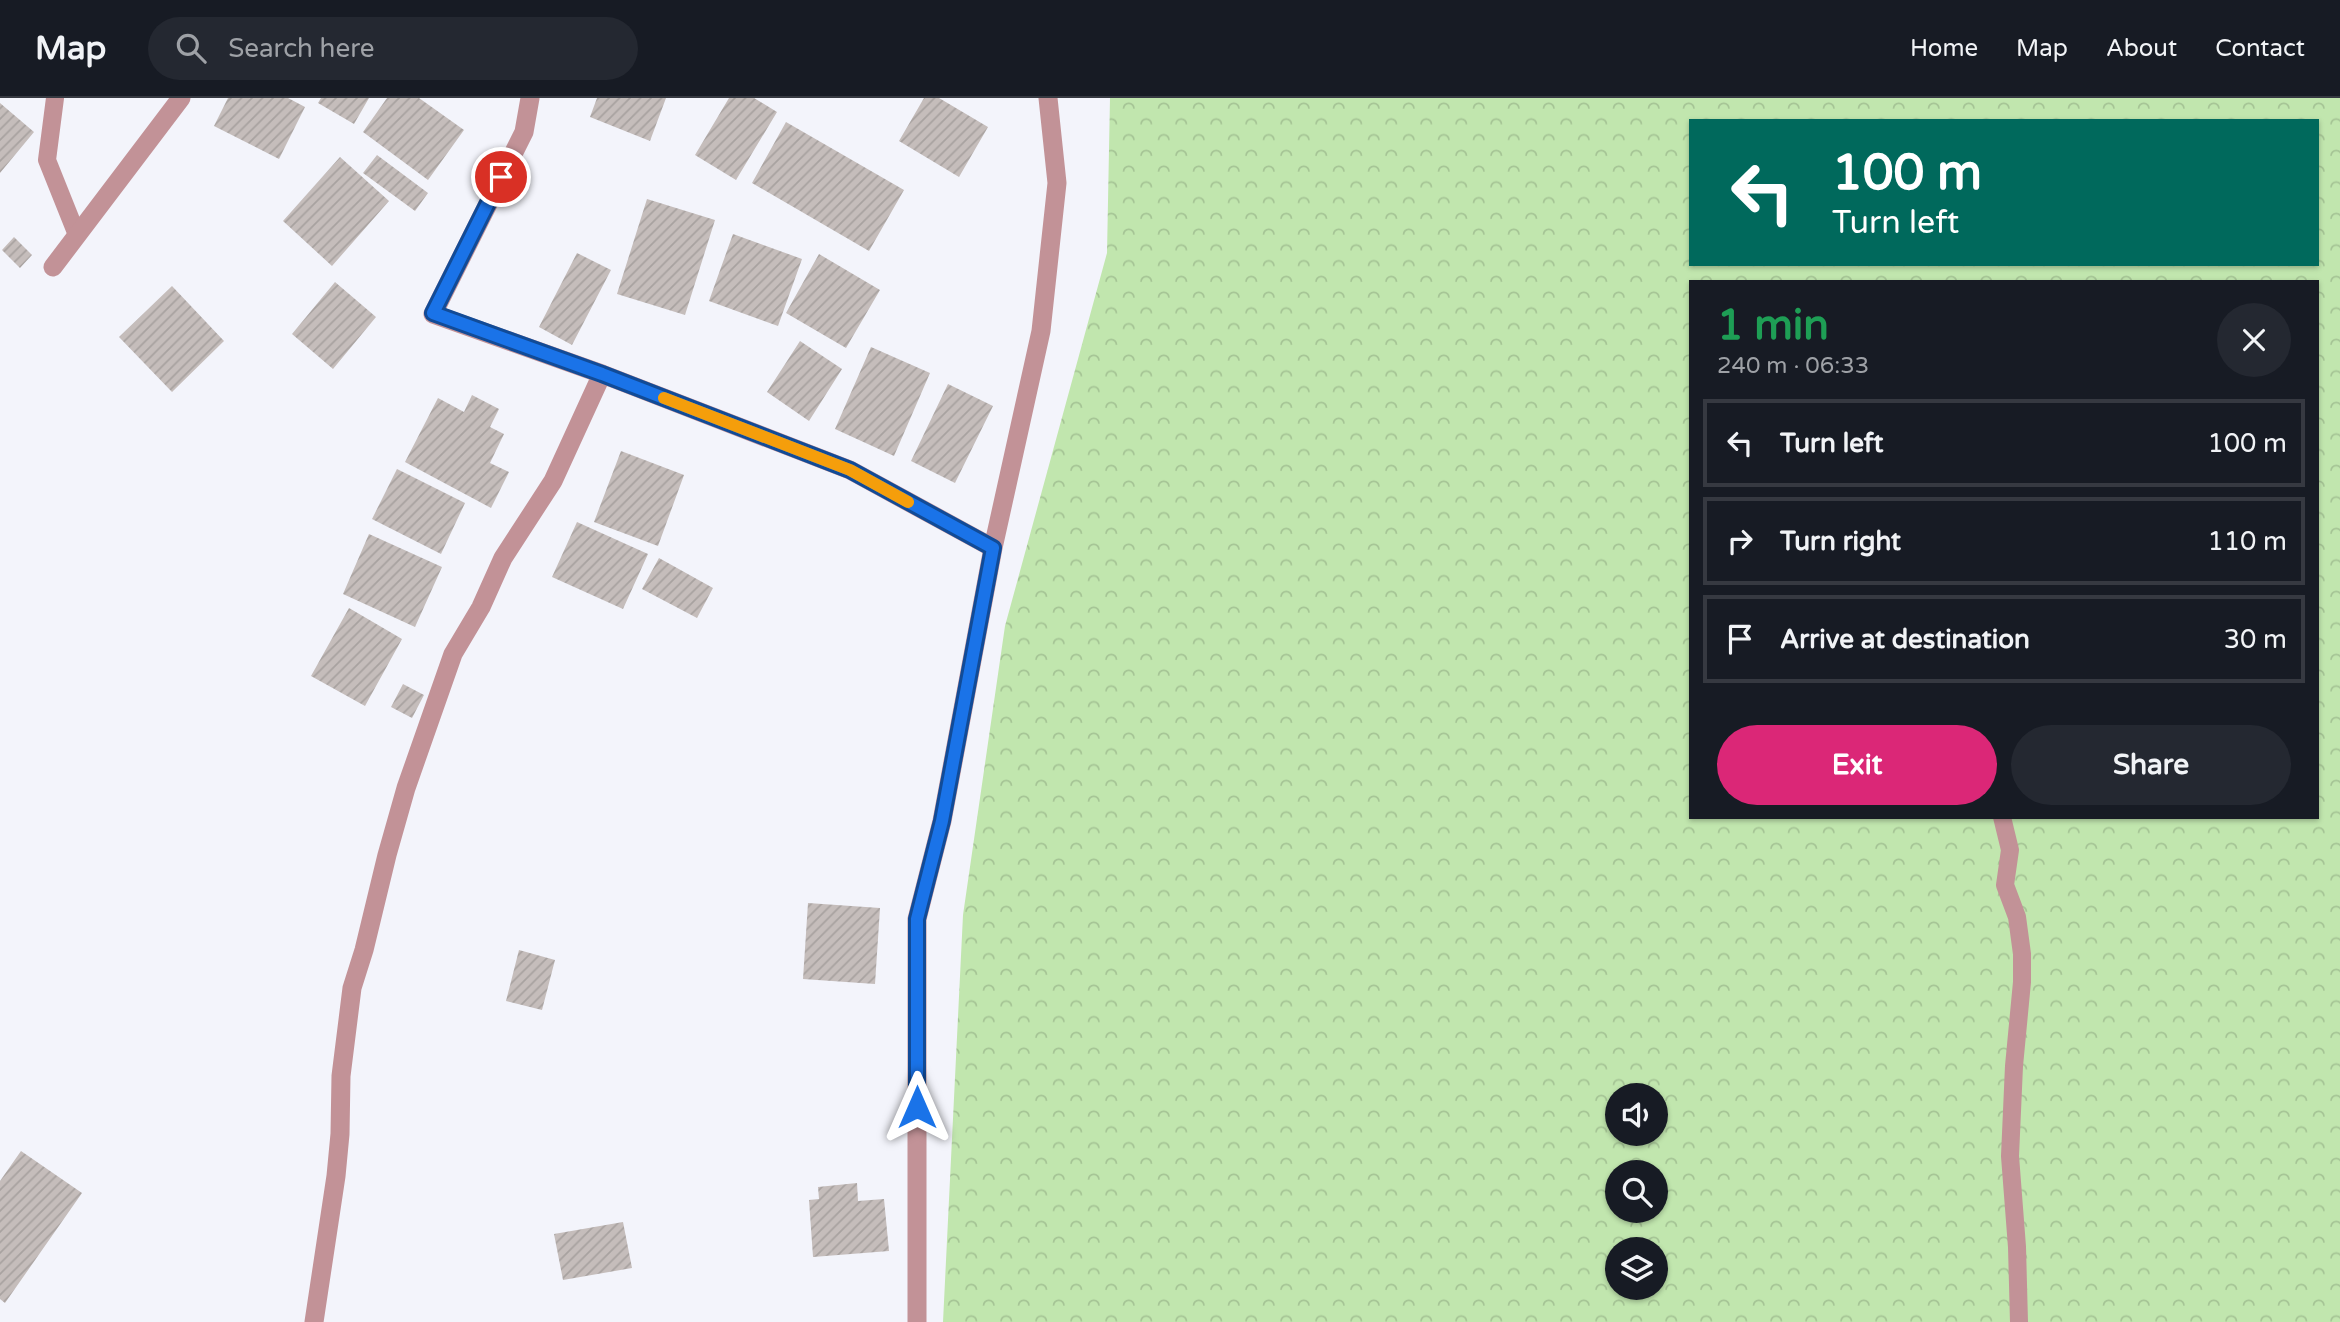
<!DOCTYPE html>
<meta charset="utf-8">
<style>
body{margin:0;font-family:"Varela Round",sans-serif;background:#242831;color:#f1f3f6;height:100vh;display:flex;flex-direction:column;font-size:26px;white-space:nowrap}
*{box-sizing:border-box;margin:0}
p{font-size:23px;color:#9ea1a6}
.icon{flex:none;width:38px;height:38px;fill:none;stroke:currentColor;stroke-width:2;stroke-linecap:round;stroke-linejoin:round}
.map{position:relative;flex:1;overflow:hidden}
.sheet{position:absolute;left:1689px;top:182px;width:630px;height:539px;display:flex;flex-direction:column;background:#171b24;border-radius:0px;box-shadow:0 2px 5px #0004}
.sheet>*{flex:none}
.banner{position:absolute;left:1689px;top:21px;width:630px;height:147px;border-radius:0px;box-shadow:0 2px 5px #0004;background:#00695c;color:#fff;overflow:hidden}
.buttons{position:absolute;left:1605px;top:985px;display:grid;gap:14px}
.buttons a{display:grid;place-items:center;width:63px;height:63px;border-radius:50%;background:#171b24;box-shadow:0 2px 5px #0004;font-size:35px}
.pin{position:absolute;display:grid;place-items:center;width:60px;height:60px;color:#fff;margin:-30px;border:4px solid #fff;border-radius:50%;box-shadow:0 2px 7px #0007}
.me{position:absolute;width:77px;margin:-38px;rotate:0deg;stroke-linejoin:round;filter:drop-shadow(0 0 5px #0008)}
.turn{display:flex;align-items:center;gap:24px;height:147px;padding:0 28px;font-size:32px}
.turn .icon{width:91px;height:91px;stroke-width:2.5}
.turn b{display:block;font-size:49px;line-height:60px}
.round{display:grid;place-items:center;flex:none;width:74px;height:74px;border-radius:37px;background:#242831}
.summary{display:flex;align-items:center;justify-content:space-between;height:119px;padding:0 28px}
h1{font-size:42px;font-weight:700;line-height:52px;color:#1e9e55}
.button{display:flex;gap:14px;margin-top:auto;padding:14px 28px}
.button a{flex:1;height:80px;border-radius:42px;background:#db2777;color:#fff;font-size:28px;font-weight:700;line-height:80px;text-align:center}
.button a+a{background:#242831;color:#f1f3f6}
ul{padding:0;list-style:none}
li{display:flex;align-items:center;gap:21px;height:88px;margin:0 14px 10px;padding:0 14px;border:4px solid #363941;border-radius:0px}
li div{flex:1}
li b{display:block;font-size:26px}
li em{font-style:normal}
header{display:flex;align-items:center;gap:42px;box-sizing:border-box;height:98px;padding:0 35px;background:#171b24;border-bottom:2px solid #363941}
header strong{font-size:33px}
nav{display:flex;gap:38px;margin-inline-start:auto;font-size:24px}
.search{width:490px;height:63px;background:#242831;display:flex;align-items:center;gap:18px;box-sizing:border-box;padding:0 24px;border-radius:38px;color:#9ea1a6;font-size:26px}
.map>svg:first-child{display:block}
</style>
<header>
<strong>Map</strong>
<div class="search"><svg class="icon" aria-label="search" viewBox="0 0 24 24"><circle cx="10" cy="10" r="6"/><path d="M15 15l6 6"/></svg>Search here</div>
<nav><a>Home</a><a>Map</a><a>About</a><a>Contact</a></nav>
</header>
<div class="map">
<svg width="2340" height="1224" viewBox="0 0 2340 1224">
<defs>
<pattern id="park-crowns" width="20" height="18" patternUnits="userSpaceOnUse" patternTransform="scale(1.75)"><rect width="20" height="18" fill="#c1e6ae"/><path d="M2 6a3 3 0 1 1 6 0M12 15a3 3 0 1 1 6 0" fill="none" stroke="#a5c495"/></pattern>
<pattern id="building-hatch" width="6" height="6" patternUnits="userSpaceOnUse" patternTransform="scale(1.75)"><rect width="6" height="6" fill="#c5bdbb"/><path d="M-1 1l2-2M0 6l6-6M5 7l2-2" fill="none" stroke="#a8a2a0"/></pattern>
</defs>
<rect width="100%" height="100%" fill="#f3f4fb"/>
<path fill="url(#park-crowns)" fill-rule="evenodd" d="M1110 0H2340V1224H943L963 817 1005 528 1107 155ZM1690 23H2317V166H1690ZM1690 184H2317V719H1690ZM1617 998H1656V1036H1617ZM1617 1074H1656V1113H1617ZM1617 1152H1656V1190H1617Z"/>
<path fill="url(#building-hatch)" d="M228 0H288L305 9 279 61 214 28Z
M321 0H369L354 26 318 5Z
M387 0H419L464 32 428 82 363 34Z
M597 0H666L650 43 590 19Z
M729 0H754L777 14 736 82 695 57Z
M924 0H939L988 29 959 79 899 43Z
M0 5 34 34 0 75Z
M786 24 904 92 869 153 752 85Z
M377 57 428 95 415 113 363 75Z
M340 59 389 103 332 168 283 123Z
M647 101 715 122 685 217 617 196Z
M733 136 802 161 778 228 709 203Z
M14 139 32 157 20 170 2 152Z
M577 155 611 172 572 247 539 229Z
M819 156 880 192 846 250 786 215Z
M335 184 376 219 333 271 292 236Z
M172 188 224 243 172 294 119 239Z
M800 243 842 271 809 323 767 294Z
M871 249 930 275 894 358 835 331Z
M948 286 993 308 955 385 911 363Z
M472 297 499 311 490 329 504 336 490 365 509 374 491 410 405 364 438 300 464 314Z
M621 353 684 377 658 448 594 424Z
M397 371 465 405 441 456 372 421Z
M577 424 648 456 623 511 552 479Z
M369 436 442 469 415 529 343 496Z
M659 460 713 490 697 520 642 491Z
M349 510 402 541 365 608 311 578Z
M403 586 424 597 412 620 391 609Z
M808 805 880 810 875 886 803 881Z
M519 852 555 862 542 912 506 903Z
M21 1053 82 1095 5 1205 0 1201V1083Z
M857 1085 858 1103 884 1101 889 1153 813 1159 809 1102 819 1101 818 1089Z
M623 1124 632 1170 563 1182 554 1136Z"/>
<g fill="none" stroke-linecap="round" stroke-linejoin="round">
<path stroke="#c29297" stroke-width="18" d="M55 0 47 62 77 137
M2002 719 2010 752 2005 787 2017 819 2022 856V884L2014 968 2010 1058 2017 1149 2019 1224"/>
<path stroke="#c29297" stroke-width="19" d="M53 169 181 0
M602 276 850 372 993 450
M314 1224 336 1078 340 1036 341 978 352 890 364 852 387 757 406 690 453 556 481 509 503 460 553 383 602 276 433 216 524 34 530 0
M917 1224V821L942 723 993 450 1041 233 1057 85 1048 0"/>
</g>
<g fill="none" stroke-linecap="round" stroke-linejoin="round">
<defs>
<path id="route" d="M501 79 433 215 602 276 850 372 993 450 942 723 917 821V1009"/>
</defs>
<use href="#route" stroke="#114b97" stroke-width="18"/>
<use href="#route" stroke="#1a73e8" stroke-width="12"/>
<path stroke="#f59e0b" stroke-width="12" d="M664 300 850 372 908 404"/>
</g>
</svg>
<div class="buttons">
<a><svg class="icon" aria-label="sound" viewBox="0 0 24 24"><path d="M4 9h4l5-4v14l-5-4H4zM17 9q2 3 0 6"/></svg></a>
<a><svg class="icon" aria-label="search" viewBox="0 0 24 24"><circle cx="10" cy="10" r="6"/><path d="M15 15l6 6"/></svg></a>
<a><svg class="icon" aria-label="layers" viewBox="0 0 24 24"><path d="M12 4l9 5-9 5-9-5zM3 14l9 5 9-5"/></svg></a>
</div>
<div class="pin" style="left:501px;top:79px;background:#d93025"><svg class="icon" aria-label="arrive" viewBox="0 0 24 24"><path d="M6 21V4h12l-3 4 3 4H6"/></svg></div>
<svg class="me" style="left:917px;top:1009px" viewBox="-20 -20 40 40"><path d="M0-17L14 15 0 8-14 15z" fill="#1a73e8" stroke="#fff" stroke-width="4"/></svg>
<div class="banner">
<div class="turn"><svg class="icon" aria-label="left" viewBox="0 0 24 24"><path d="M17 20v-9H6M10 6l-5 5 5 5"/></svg><div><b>100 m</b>Turn left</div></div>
</div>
<section class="sheet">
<div class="summary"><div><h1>1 min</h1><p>240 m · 06:33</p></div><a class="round"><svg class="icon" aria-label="close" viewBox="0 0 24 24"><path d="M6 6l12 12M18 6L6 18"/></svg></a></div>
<ul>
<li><svg class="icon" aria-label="left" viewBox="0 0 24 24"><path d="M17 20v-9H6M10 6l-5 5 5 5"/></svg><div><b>Turn left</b></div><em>100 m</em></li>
<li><svg class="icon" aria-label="right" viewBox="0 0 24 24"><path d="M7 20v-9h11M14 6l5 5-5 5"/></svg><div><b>Turn right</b></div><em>110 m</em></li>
<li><svg class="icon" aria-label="arrive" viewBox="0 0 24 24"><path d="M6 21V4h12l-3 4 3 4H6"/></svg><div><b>Arrive at destination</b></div><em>30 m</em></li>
</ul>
<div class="button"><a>Exit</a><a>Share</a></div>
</section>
</div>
